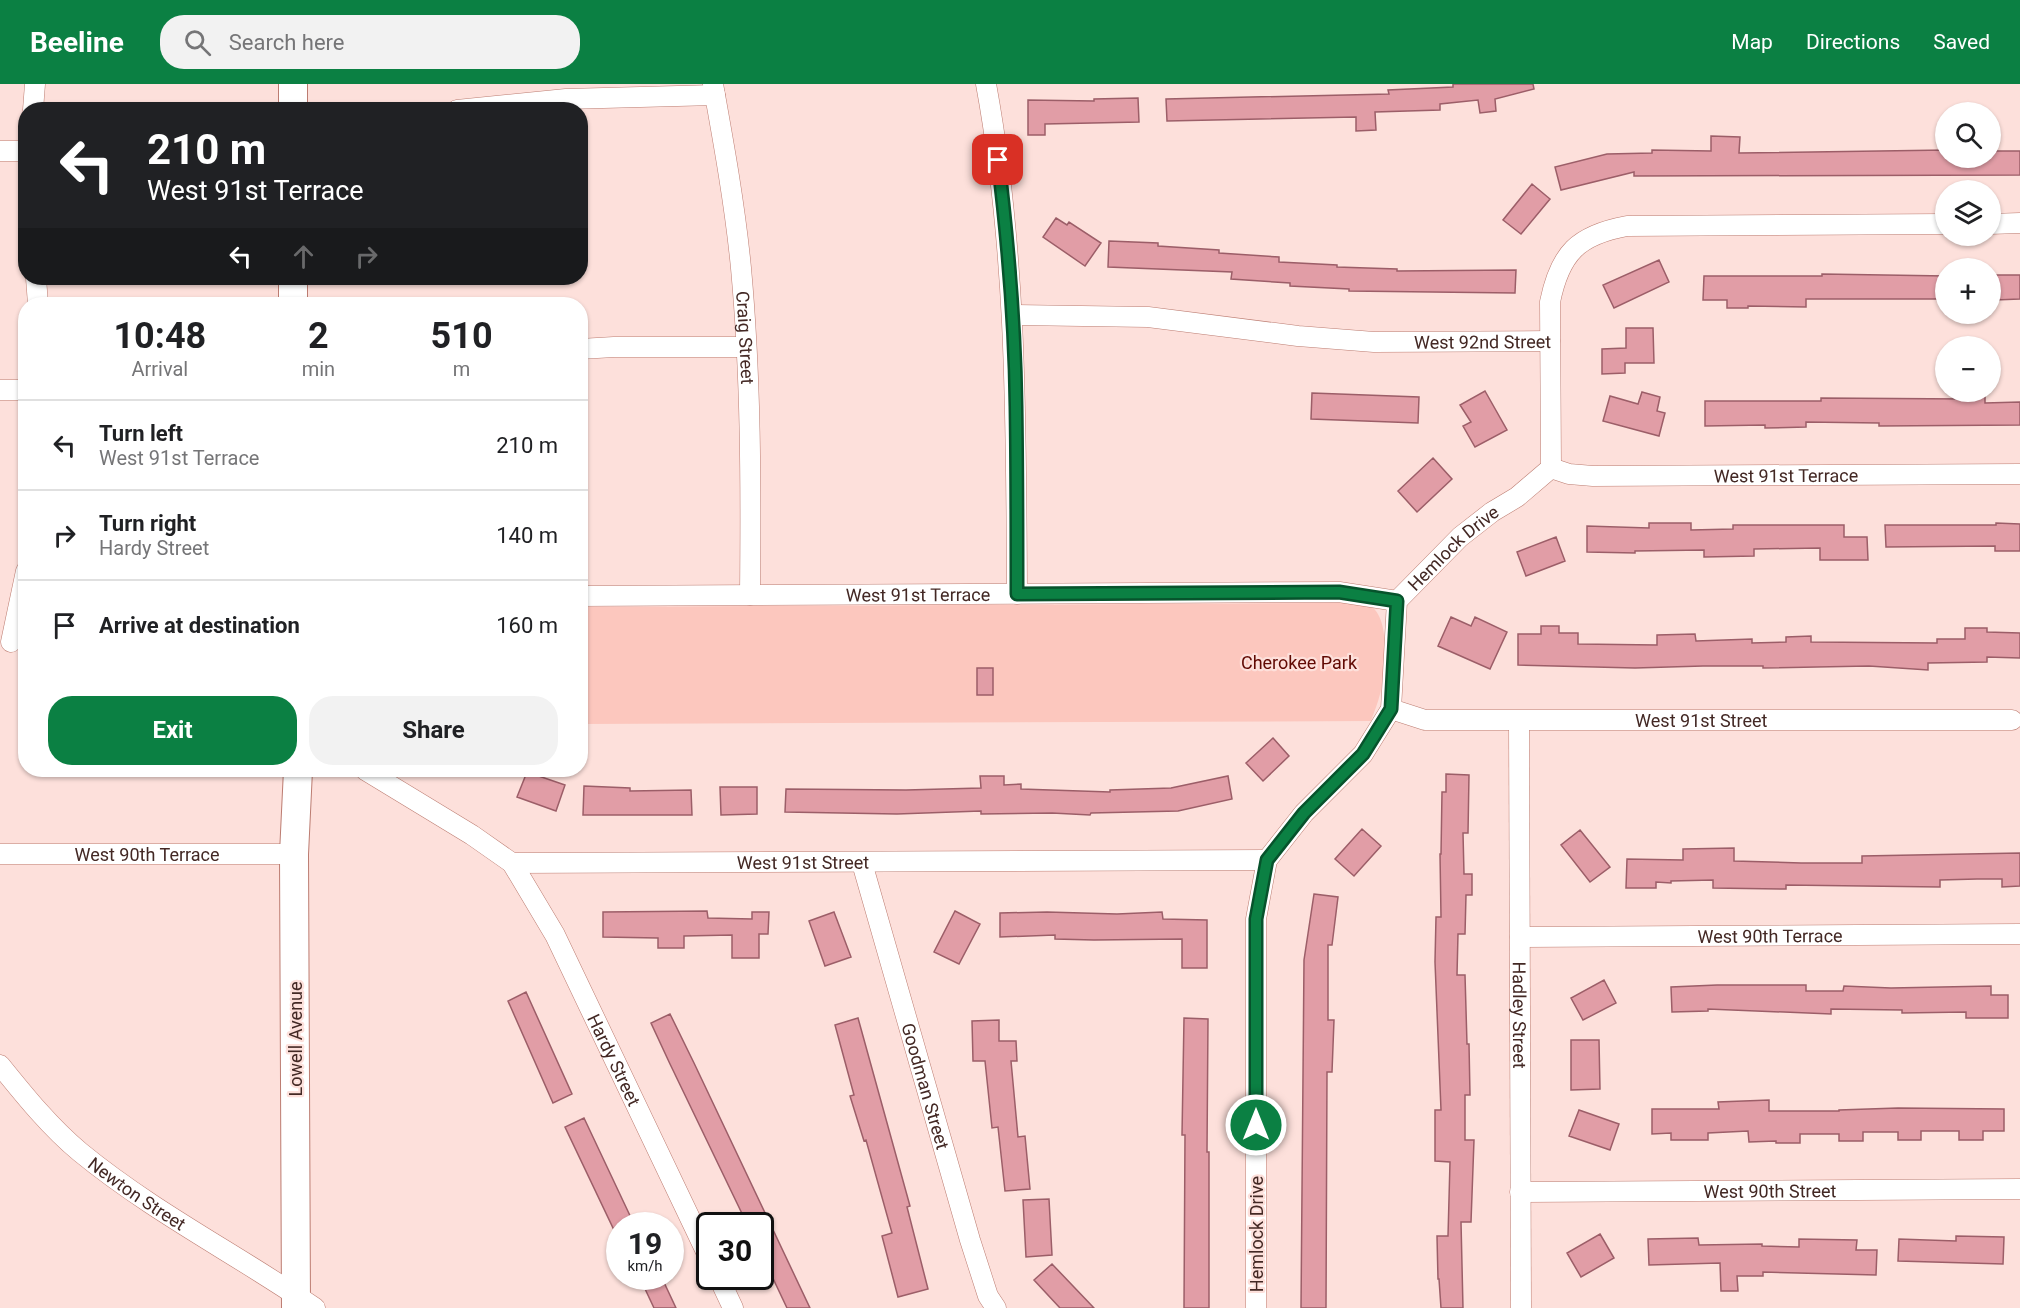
<!DOCTYPE html>
<meta charset="utf-8">
<style>
body{margin:0;font-family:Roboto,sans-serif;background:#f2f2f2;color:#202124;height:100vh;display:flex;flex-direction:column;font-size:22px;white-space:nowrap}
*{box-sizing:border-box;margin:0}
p{font-size:20px;color:#757577}
.icon{flex:none;width:33px;height:33px;fill:none;stroke:currentColor;stroke-width:2;stroke-linecap:round;stroke-linejoin:round}
.map{position:relative;flex:1;overflow:hidden}
.side{position:absolute;left:18px;top:213px;width:570px;height:480px;display:flex;flex-direction:column;background:#fff;border-radius:24px;box-shadow:0 2px 4px #0004}
.side>*{flex:none}
.hud{position:absolute;left:18px;top:18px;width:570px;height:183px;border-radius:24px;box-shadow:0 2px 4px #0004;background:#202124;color:#fff;overflow:hidden}
.controls{position:absolute;left:1935px;top:18px;display:grid;gap:12px}
.controls a{display:grid;place-items:center;width:66px;height:66px;border-radius:50%;background:#fff;box-shadow:0 2px 4px #0004;font-size:30px}
.speed{position:absolute;left:606px;top:1128px;display:flex;gap:12px;font-size:30px;font-weight:700;text-align:center}
.speed>*{display:grid;place-content:center;width:78px;height:78px;border-radius:50%;background:#fff;box-shadow:0 2px 4px #0004;line-height:1}
.speed small{font-size:15px;font-weight:400}
.speed .limit{border:3px solid #111;border-radius:9px;background:#fff;color:#111}
.pin{position:absolute;display:grid;place-items:center;width:51px;height:51px;color:#fff;margin:-26px;border-radius:12px;box-shadow:0 3px 9px #0006}
.me{position:absolute;width:66px;margin:-33px;rotate:0deg;stroke-linejoin:round;filter:drop-shadow(0 0 4px #0008)}
.turn{display:flex;align-items:center;gap:21px;height:126px;padding:0 30px;font-size:27px}
.turn .icon{width:78px;height:78px;stroke-width:2.5}
.turn b{display:block;font-size:42px;line-height:51px}
.lanes{display:flex;align-items:center;height:57px;padding:0 30px;background:#0003;justify-content:center;gap:30px;direction:ltr}
.lanes .off{opacity:.35}
.eta{display:flex;justify-content:space-evenly;align-items:center;height:102px;text-align:center}
.eta b{font-size:36px;font-weight:700;line-height:42px}
.primary-button{display:flex;gap:12px;margin-top:auto;padding:12px 30px}
.primary-button a{flex:1;height:69px;border-radius:24px;background:#0b8043;color:#fff;font-size:24px;font-weight:700;line-height:69px;text-align:center}
.primary-button a+a{background:#f2f2f2;color:#202124}
ul{padding:0;list-style:none}
li{display:flex;align-items:center;gap:18px;height:90px;padding:0 30px;border-top:2px solid #e0e0e0}
li div{flex:1}
li b{display:block;font-size:22px}
li em{font-style:normal}
header{display:flex;align-items:center;gap:36px;box-sizing:border-box;height:84px;padding:0 30px;background:#0b8043;color:#fff}
header strong{font-size:28px}
nav{display:flex;gap:33px;margin-inline-start:auto;font-size:21px}
.search{width:420px;height:54px;background:#f2f2f2;display:flex;align-items:center;gap:15px;box-sizing:border-box;padding:0 21px;border-radius:24px;color:#757577;font-size:22px}
.map>svg:first-child{display:block}
</style>
<header>
<strong>Beeline</strong>
<div class="search"><svg class="icon" aria-label="search" viewBox="0 0 24 24"><circle cx="10" cy="10" r="6"/><path d="M15 15l6 6"/></svg>Search here</div>
<nav><a>Map</a><a>Directions</a><a>Saved</a></nav>
</header>
<div class="map">
<svg width="2020" height="1224" viewBox="0 0 2020 1224">
<rect width="100%" height="100%" fill="#fde0db"/>
<path fill="#fcc7be" d="M1323 519C1335 519 1359 516 1369 521 1392 533 1385 589 1380 610 1378 619 1374 628 1371 637L581 640 580 523Z"/>
<path fill="#e19da6" stroke="#9c5e68" stroke-width="1.5" d="M1453 0H1533L1534 5 1495 15 1496 27 1480 29 1478 16 1440 20V26L1375 28 1376 46 1356 47V33L1167 37 1166 15 1389 10 1388 6 1453 3Z
M1138 14 1139 38 1045 40V51H1028V16L1094 17V15Z
M1711 52 1740 53 1739 69 1946 66V74H1990V67H2020V91L1634 92V88L1561 106 1555 83 1607 70 1652 69V66L1711 67Z
M1532 100 1550 115 1521 150 1503 136Z
M1056 134 1067 141 1069 138 1101 159 1085 182 1043 153Z
M1109 157 1158 159V162L1219 166V169L1279 173V178L1337 181V183L1397 185V187L1516 186 1515 209 1349 207V205L1290 202V199L1231 195 1232 188 1108 183Z
M1659 176 1669 198 1614 224 1603 201Z
M1822 190 1946 192V215H1806V223L1748 222V224H1727V216H1703L1704 192H1822Z
M1995 191H2020V215L1995 216Z
M1626 244H1653L1654 279H1625V289L1602 290V265L1626 264Z
M1485 307 1507 346 1475 363 1463 342 1471 338 1460 321Z
M1642 308 1660 313 1657 327 1665 329 1659 352 1603 337 1610 312 1638 320Z
M1968 308H1985V319L2020 318V341L1879 342V339L1806 338V343L1765 344V341L1705 342V317H1821V314L1967 315Z
M1312 309 1419 313 1418 339 1311 335Z
M1433 374 1452 395 1417 428 1398 407Z
M1649 439H1691V446L1733 445V441H1844V453H1867L1868 476H1820V464L1754 465V472L1704 473V466L1635 467V469L1587 468V442L1649 444Z
M1996 439 2020 440V467H1995V462L1886 463 1885 441H1996Z
M1556 453 1565 477 1526 492 1517 468Z
M1451 533 1471 542 1475 533 1507 548 1490 585 1438 562Z
M1541 542H1559V549H1578V560L1657 561V551L1695 550 1696 557 1752 555V559L1786 558V553L1811 552V558L1937 559V555H1965V544H1987V548L2020 549V574L1987 573V578L1928 579V586L1869 582 1763 584V582H1703L1635 584 1518 581V550H1541Z
M977 584H993V611H977Z
M1273 654 1289 672 1263 697 1246 679Z
M527 688 565 701 556 727 517 713Z
M1446 690 1469 691 1468 749H1463L1464 790H1472V811H1466L1465 850H1458L1457 891H1465L1467 960H1469L1470 1011H1465V1056H1474L1471 1138H1461L1463 1224H1441L1439 1195H1438L1437 1152H1448L1450 1078 1435 1077V1026H1441L1435 878 1436 833H1441L1440 770H1441L1442 708H1446Z
M980 692H1004V701L1021 700V705L1110 708V706L1171 704 1228 692 1232 715 1178 727 1091 729 1090 731 1052 729 981 730V727L897 730 785 728 786 705 906 706 981 704Z
M584 702 630 704V707L691 706 692 731H583Z
M720 703H757V730L721 731Z
M1362 745 1381 762 1354 792 1335 775Z
M1580 746 1610 783 1590 798 1561 761Z
M1734 764V777L1801 779H1862V772L2020 769V802L2002 803V795H1977L1940 796V803L1786 801V805L1713 804V796L1671 797V799L1656 798V804H1626L1627 775 1683 776V765Z
M1314 810 1338 813 1332 861H1328V936H1334L1332 988H1327L1326 1224H1301L1304 876Z
M707 827 708 834 752 835V828H769L768 850H759V874H732V851L684 852V864H658V854L603 853V828Z
M955 827 980 840 959 880 934 868Z
M834 828 851 873 825 882 809 837Z
M1047 828 1117 830 1162 828 1163 835 1207 836V884H1182V855L1094 856 1055 855V851L1000 853V829Z
M1604 896 1616 919 1583 936 1571 914Z
M1717 901H1806V907H1843L1844 902 1891 904 1991 902V911H2008V934H1966V928L1902 929V926L1831 925V930L1708 925V927L1672 928 1671 903Z
M526 908 572 1010 553 1019 508 917Z
M670 930 694 979 810 1224H787L760 1167V1142H748L670 980 651 939Z
M858 934 910 1122 907 1123 928 1205 898 1213 882 1152 892 1149 866 1056 864 1057 850 1012 854 1011 835 941Z
M1184 934 1208 935 1207 1068H1209V1224H1184L1185 1051H1182Z
M999 936V957H1016L1017 977H1011L1018 1053 1025 1052 1030 1105 1005 1107 998 1043 992 1044 985 977H973L972 937Z
M1571 956H1599L1600 1005 1571 1006Z
M1769 1016V1027H1839V1026L1898 1024 2004 1025V1047H1983V1056H1959V1047H1921V1056H1898V1048H1863V1057H1839V1050H1800V1059H1776V1057L1749 1058 1748 1047 1708 1049V1056H1671V1049L1652 1050V1025H1719L1718 1018Z
M1579 1026 1619 1040 1610 1066 1569 1052Z
M584 1034 633 1138 620 1142V1144L614 1146 565 1043Z
M1049 1115 1052 1171 1026 1173 1023 1116Z
M1600 1150 1614 1174 1581 1193 1567 1169Z
M1956 1152 2004 1153 2003 1180 1898 1177 1899 1155 1956 1157Z
M1698 1154 1699 1161 1762 1160V1162L1799 1163V1155L1857 1156 1856 1166H1877L1876 1191 1763 1188V1192H1737L1738 1207H1721L1720 1179 1649 1181 1648 1155Z
M1052 1180 1094 1224H1060L1034 1196Z
M639 1192H661L676 1224H654Z"/>
<g fill="none" stroke-linecap="round" stroke-linejoin="round">
<defs>
<g id="street">
<path id="s1" d="M713 0C724 61 735 122 741 184 751 293 751 402 750 511"/>
<path d="M986 0C1017 168 1016 340 1017 510"/>
<path d="M33 26 35 0"/>
<path d="M457 26 566 15 715 11"/>
<path d="M0 67H26"/>
<path d="M1990 140 2020 139"/>
<path d="M36 194 38 220"/>
<path id="s2" d="M1012 231 1148 233 1298 252 1374 258 1550 257"/>
<path d="M580 265 614 263H746"/>
<path d="M0 306H26"/>
<path id="s3" d="M1551 384 1569 390 1593 392 2020 390"/>
<path id="s4" d="M580 512 1339 508 1397 517"/>
<path d="M11 558 26 487"/>
<path id="s5" d="M1391 625 1425 636H2012"/>
<path id="s6" d="M1519 637 1521 1224"/>
<path id="s7" d="M365 686 472 751 512 779 1267 776"/>
<path id="s8" d="M0 770H294"/>
<path id="s9" d="M512 779 555 851 710 1176"/>
<path id="s10" d="M862 779 970 1156 988 1212 996 1224"/>
<path id="s11" d="M1520 853 2020 850"/>
<path id="s12" d="M0 981C25 1012 50 1043 80 1068 153 1128 238 1171 315 1224"/>
<path id="s13" d="M1520 1108 2020 1105"/>
<path d="M718 1192 733 1224"/>
<path id="s14" d="M1256 1224V835L1267 776 1304 729 1363 670 1391 625 1397 517 1460 453 1492 428 1517 413 1551 384 1550 218C1560 169 1578 151 1627 142L1946 140"/>
</g>
<path id="secondary" d="M293 0V26
M293 194V220
M296 1224 294 770 298 686"/>
</defs>
<use href="#street" stroke="#bc7c71" stroke-width="21"/>
<use href="#secondary" stroke="#bc7c71" stroke-width="30"/>
<use href="#street" stroke="#fff" stroke-width="20"/>
<use href="#secondary" stroke="#fff" stroke-width="28"/>
</g>
<g fill="none" stroke-linecap="round" stroke-linejoin="round">
<defs>
<path id="route" d="M998 76C1008 158 1015 240 1016 322 1017 385 1017 447 1017 510L1339 508 1397 517 1391 625 1363 670 1304 729 1267 776 1256 835V1041"/>
</defs>
<use href="#route" stroke="#07532c" stroke-width="15"/>
<use href="#route" stroke="#0b8043" stroke-width="10"/>
</g>
<g text-anchor="middle" dominant-baseline="central" stroke-width="4.5" stroke-linejoin="round" paint-order="stroke">
<g font-size="18" fill="#432824" stroke="#fde0db">
<text stroke="none"><textPath href="#s2" startOffset="472">West 92nd Street</textPath></text>
<text stroke="none"><textPath href="#s1" startOffset="256">Craig Street</textPath></text>
<text stroke="none"><textPath href="#s3" startOffset="236">West 91st Terrace</textPath></text>
<text stroke="none"><textPath href="#s14" startOffset="831">Hemlock Drive</textPath></text>
<text stroke="none"><textPath href="#s4" startOffset="338">West 91st Terrace</textPath></text>
<text stroke="none"><textPath href="#s5" startOffset="312">West 91st Street</textPath></text>
<text stroke="none"><textPath href="#s8" startOffset="147">West 90th Terrace</textPath></text>
<text stroke="none"><textPath href="#s7" startOffset="465">West 91st Street</textPath></text>
<text stroke="none"><textPath href="#s11" startOffset="250">West 90th Terrace</textPath></text>
<text stroke="none"><textPath href="#s6" startOffset="294">Hadley Street</textPath></text>
<text transform="translate(295 955) rotate(-90)">Lowell Avenue</text>
<text stroke="none"><textPath href="#s9" startOffset="222">Hardy Street</textPath></text>
<text stroke="none"><textPath href="#s10" startOffset="232">Goodman Street</textPath></text>
<text stroke="none"><textPath href="#s13" startOffset="250">West 90th Street</textPath></text>
<text stroke="none"><textPath href="#s12" startOffset="189">Newton Street</textPath></text>
<text transform="translate(1256 1150) rotate(-90)">Hemlock Drive</text>
</g>
<g font-size="18" fill="#610903" stroke="#fde0db">
<text x="1299" y="578">Cherokee Park</text>
</g>
</g>
</svg>
<div class="controls">
<a><svg class="icon" aria-label="search" viewBox="0 0 24 24"><circle cx="10" cy="10" r="6"/><path d="M15 15l6 6"/></svg></a>
<a><svg class="icon" aria-label="layers" viewBox="0 0 24 24"><path d="M12 4l9 5-9 5-9-5zM3 14l9 5 9-5"/></svg></a>
<a>+</a>
<a>−</a>
</div>
<div class="speed"><div>19<small>km/h</small></div><div class="limit">30</div></div>
<div class="pin" style="left:998px;top:76px;background:#d93025"><svg class="icon" aria-label="arrive" viewBox="0 0 24 24"><path d="M6 21V4h12l-3 4 3 4H6"/></svg></div>
<svg class="me" style="left:1256px;top:1041px" viewBox="-20 -20 40 40"><circle r="17" fill="#0b8043" stroke="#fff" stroke-width="3"/><path d="M0-11L8 9 0 5-8 9z" fill="#fff"/></svg>
<div class="hud">
<div class="turn"><svg class="icon" aria-label="left" viewBox="0 0 24 24"><path d="M17 20v-9H6M10 6l-5 5 5 5"/></svg><div><b>210 m</b>West 91st Terrace</div></div>
<div class="lanes"><svg class="icon" aria-label="left" viewBox="0 0 24 24"><path d="M17 20v-9H6M10 6l-5 5 5 5"/></svg><svg class="icon off" aria-label="ahead" viewBox="0 0 24 24"><path d="M12 20V5M6 11l6-6 6 6"/></svg><svg class="icon off" aria-label="right" viewBox="0 0 24 24"><path d="M7 20v-9h11M14 6l5 5-5 5"/></svg></div>
</div>
<section class="side">
<div class="eta">
<div><b>10:48</b><p>Arrival</p></div>
<div><b>2</b><p>min</p></div>
<div><b>510</b><p>m</p></div>
</div>
<ul>
<li><svg class="icon" aria-label="left" viewBox="0 0 24 24"><path d="M17 20v-9H6M10 6l-5 5 5 5"/></svg><div><b>Turn left</b><p>West 91st Terrace</p></div><em>210 m</em></li>
<li><svg class="icon" aria-label="right" viewBox="0 0 24 24"><path d="M7 20v-9h11M14 6l5 5-5 5"/></svg><div><b>Turn right</b><p>Hardy Street</p></div><em>140 m</em></li>
<li><svg class="icon" aria-label="arrive" viewBox="0 0 24 24"><path d="M6 21V4h12l-3 4 3 4H6"/></svg><div><b>Arrive at destination</b></div><em>160 m</em></li>
</ul>
<div class="primary-button"><a>Exit</a><a>Share</a></div>
</section>
</div>
